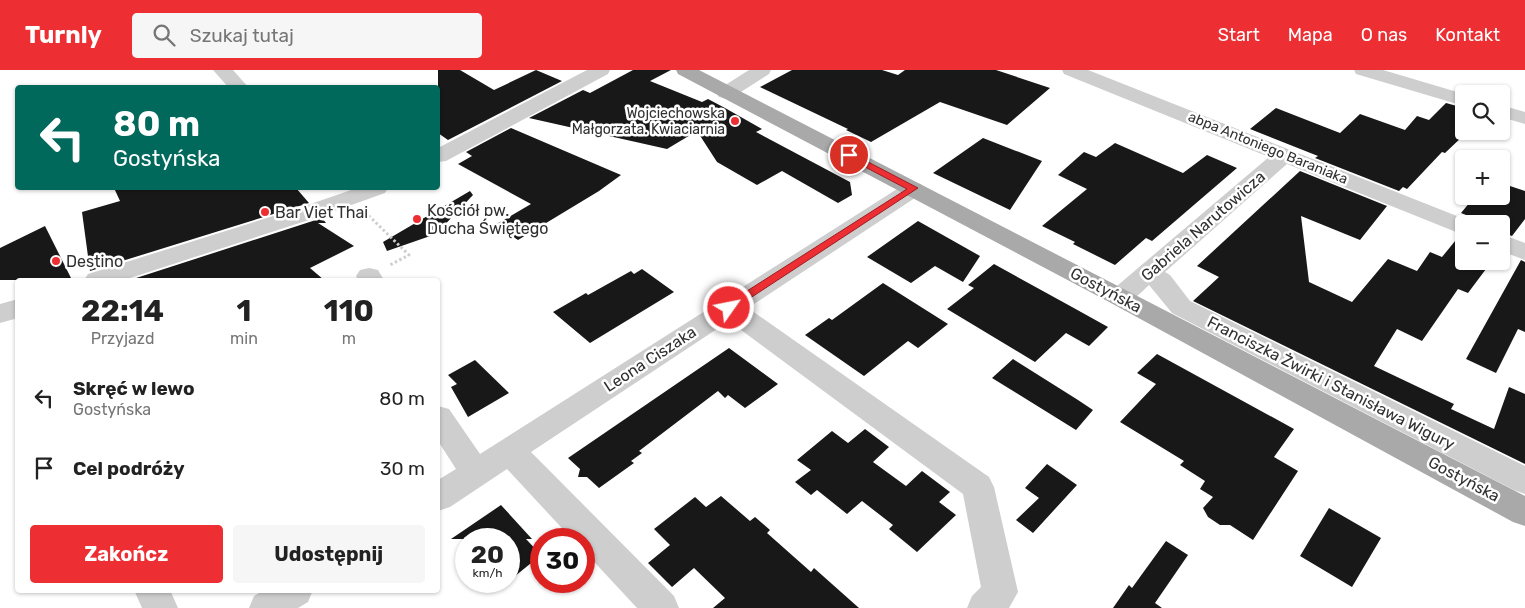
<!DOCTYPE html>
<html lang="pl">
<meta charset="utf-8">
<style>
body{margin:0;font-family:Rubik,sans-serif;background:#f6f6f6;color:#222;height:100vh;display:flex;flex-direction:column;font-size:19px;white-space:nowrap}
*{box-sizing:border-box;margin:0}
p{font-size:16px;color:#767676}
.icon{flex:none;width:28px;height:28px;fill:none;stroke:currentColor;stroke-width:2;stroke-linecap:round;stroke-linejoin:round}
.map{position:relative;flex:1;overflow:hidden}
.sheet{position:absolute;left:15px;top:208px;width:425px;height:315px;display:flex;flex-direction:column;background:#fff;border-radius:5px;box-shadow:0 1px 4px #0004}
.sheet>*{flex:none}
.guide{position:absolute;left:15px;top:15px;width:425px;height:105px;border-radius:5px;box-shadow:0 1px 4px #0004;background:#00695c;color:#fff;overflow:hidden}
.fabs{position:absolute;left:1455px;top:15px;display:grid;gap:10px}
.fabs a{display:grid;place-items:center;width:55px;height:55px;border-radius:5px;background:#fff;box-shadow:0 1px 4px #0004;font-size:25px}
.speed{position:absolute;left:455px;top:458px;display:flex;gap:10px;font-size:25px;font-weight:700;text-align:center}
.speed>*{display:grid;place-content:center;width:65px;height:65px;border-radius:50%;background:#fff;box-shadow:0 1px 4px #0004;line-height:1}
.speed small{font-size:12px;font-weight:400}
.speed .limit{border:8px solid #d22;background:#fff;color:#111}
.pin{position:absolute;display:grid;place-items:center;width:42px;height:42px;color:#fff;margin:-21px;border:2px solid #fff;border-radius:50%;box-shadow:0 1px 5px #0007}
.me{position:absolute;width:55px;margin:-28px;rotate:57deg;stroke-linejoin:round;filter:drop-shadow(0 0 4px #0008)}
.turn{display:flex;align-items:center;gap:18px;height:105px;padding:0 15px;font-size:22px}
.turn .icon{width:65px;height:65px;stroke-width:2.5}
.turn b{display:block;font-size:35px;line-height:42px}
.eta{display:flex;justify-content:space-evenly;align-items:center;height:85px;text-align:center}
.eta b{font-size:30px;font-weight:700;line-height:35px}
.button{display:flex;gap:10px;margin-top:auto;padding:10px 15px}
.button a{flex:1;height:58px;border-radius:5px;background:#ed2e33;color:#fff;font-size:20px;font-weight:700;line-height:58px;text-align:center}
.button a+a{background:#f6f6f6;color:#222}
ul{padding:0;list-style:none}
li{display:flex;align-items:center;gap:15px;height:70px;padding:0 15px}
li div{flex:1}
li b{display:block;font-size:19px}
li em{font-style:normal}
header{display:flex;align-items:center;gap:30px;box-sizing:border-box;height:70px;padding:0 25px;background:#ed2e33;color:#fff}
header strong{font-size:24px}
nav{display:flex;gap:28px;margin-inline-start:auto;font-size:18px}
.search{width:350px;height:45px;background:#f6f6f6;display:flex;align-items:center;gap:12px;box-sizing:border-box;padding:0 18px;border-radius:5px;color:#767676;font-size:19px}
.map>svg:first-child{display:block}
</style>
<header>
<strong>Turnly</strong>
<div class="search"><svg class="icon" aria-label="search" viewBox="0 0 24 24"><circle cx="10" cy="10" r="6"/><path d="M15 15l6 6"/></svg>Szukaj tutaj</div>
<nav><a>Start</a><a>Mapa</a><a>O nas</a><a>Kontakt</a></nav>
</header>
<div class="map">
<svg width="1525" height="538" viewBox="0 0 1525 538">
<rect width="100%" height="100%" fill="#fff"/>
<path fill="#181818" d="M438 0H460L494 20 536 0 562 11 448 70 438 63Z
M633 0H671L650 11 702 32 708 29 725 38 762 59 756 62 850 112 852 125 838 133 782 101 757 115 717 92 697 61 667 79 529 48 583 20 590 23Z
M792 0H882L898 5 905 0H996L1050 18 1007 55 940 32 871 72 846 60 848 59 760 17Z
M1446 33 1464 38V65L1445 83 1442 82 1407 119 1403 117 1399 121 1315 88 1318 86 1250 59 1276 38 1340 63 1360 44 1405 60 1417 46 1429 50Z
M511 58 621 105 599 121 518 170 495 155 531 134 458 94 472 86 466 82Z
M983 68 1042 91 1010 140 933 103Z
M1115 73 1183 103 1207 85 1237 98 1152 171 1146 168 1115 195 1073 174 1075 172 1042 156 1087 119 1058 105 1084 82 1096 87Z
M1300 101 1387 136 1360 170 1301 146 1309 212 1352 232 1388 189 1417 201 1430 182 1442 187 1460 165 1464 166V191H1492L1468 223 1458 219 1422 271 1397 259 1374 296 1454 334 1451 339 1494 359 1509 317 1525 324V394L1193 231 1219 207 1197 196Z
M1501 113 1525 121V149L1512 166 1501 162V154H1489L1461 143 1475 126H1501Z
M114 118H296L309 133 90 201 82 142 120 131Z
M470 121 473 125 436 164 387 181 383 172Z
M322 148 326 153H318L354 176 310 198 324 210H130Z
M918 151 980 186 963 212 935 196 911 213 867 187Z
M45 156 72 210H0V178Z
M1521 190 1525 192V262L1518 259 1496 303 1466 289Z
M994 194 1072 237 1108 257 1089 276 1066 263 1035 292 947 239 974 218 968 215Z
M642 199 674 222 590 273 553 242 586 223 588 225 631 201 634 204Z
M883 213 948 254 918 278 908 271 864 306 805 265 829 248 832 250Z
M729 278 778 314 745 338 728 325 725 328 718 321 639 381 642 383 631 391 634 393 599 418 587 407H578L580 399 568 388Z
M1157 284 1294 359 1274 387 1298 401 1253 470 1230 455H1220L1208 447 1203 438 1213 427 1200 419 1205 411 1180 395 1184 391 1120 352 1156 314 1137 303Z
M1013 289 1078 330 1093 340 1076 360 992 308Z
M475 290 509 323 468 347 451 317 457 314 448 305Z
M865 359 889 377 873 392 906 416 922 401 950 422 939 432 956 445 917 482 889 459 893 455 862 431 847 444 817 420 811 425 795 412 811 400 797 390 832 361 848 373Z
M1047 394 1077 415 1033 463 1016 450 1039 428 1025 418Z
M721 426 750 451 755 447 770 460 767 463 811 502 814 498 859 538H713L725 528 694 498 672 517 648 493 670 475 654 459 695 427 706 437Z
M501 435 532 469H526L541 485 509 511V469H451Z
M1329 438 1381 468 1352 517 1300 486Z
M1166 471 1188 485 1155 533 1162 538H1113L1129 515 1132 518Z"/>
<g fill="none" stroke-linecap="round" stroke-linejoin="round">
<path stroke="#cecece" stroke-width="3" stroke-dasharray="2.5 2.5" stroke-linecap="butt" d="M365 142 409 185 390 195"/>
<path fill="#cecece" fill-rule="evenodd" d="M213 0H233L249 18H229Z
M587 0H610L608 4 446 91 438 92V78Z
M749 0H771L769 4 733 27 726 29 719 27 716 23 719 19Z
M1062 0H1088L1472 152 1474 154H1464V164L1456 162 1287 94 1165 202 1170 205 1190 231 1525 396V424L1514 420 1172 243 1149 215C1137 226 1128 238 1111 233L1107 227 1111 221 1269 87 1064 4Z
M1354 0H1383L1464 24V36L1356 4Z
M1501 35 1525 42V54L1501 47Z
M913 112 921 114 924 119 921 124 748 238 989 407 994 417 1018 522 1009 538H967L972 526 981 517 963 424 729 251 531 382 674 526 679 538H637L584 481V469H572L507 399 450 437 438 441V410L456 399 438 371V336L449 339 480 384 905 114Z
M357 118H388L385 123 315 148 124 210H84L88 204 299 138Z
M1501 164 1525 173V190L1501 181Z
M369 198 378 200 384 210H358L356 206 360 200Z
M18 229V248L0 253V234Z
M134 520H170L178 538H142Z
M264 520H313L308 532 298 538H249L254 526Z"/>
<path fill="#a9a9a9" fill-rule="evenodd" d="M676 0H699L1525 426V456L1513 452 1111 233 678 4Z"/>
</g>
<path fill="#ed2e33" stroke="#9a1e21" d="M849 82 918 118 732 240H725L723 238 725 235 907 119 846 87V83Z"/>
<g fill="#ed2e33" stroke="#fff" stroke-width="2">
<circle cx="735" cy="51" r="5"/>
<circle cx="265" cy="142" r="5"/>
<circle cx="417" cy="149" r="5"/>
<circle cx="56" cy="191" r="5"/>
</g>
<g text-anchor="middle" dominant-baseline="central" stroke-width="5" stroke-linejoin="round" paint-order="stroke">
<g font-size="14" fill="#313131" stroke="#fff" text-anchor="end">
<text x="725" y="43">Wojciechowska<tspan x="725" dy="16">Małgorzata. Kwiaciarnia</tspan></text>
</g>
<g font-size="14" fill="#313131" stroke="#fff">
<text transform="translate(1268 78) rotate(22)">abpa Antoniego Baraniaka</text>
</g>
<g font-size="16" fill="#313131" stroke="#fff" text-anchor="start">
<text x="427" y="140">Kościół pw.<tspan x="427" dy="18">Ducha Świętego</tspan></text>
<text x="275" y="142">Bar Viet Thai</text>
<text x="66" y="191">Destino</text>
</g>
<g font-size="16" fill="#313131" stroke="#fff">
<text transform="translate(1203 156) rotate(-41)">Gabriela Narutowicza</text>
<text transform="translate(1106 220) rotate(28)">Gostyńska</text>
<text transform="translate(650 289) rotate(-33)">Leona Ciszaka</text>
<text transform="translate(1331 313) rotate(27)">Franciszka Żwirki i Stanisława Wigury</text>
<text transform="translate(1464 409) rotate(28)">Gostyńska</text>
</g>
</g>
</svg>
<div class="fabs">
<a><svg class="icon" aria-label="search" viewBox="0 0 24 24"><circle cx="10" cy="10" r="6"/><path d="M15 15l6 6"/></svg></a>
<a>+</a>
<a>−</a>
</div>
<div class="speed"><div>20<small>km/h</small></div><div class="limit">30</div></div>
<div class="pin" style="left:849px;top:85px;background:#d93025"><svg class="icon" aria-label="arrive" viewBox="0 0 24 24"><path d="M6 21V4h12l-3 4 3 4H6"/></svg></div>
<svg class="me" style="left:729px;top:238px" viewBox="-20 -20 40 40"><circle r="17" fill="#ed2e33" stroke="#fff" stroke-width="3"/><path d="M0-11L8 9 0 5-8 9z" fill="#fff"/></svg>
<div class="guide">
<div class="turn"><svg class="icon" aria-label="left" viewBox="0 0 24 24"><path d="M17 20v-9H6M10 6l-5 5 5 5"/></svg><div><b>80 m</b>Gostyńska</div></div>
</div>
<section class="sheet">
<div class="eta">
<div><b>22:14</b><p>Przyjazd</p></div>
<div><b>1</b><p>min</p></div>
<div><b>110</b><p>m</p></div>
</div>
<ul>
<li><svg class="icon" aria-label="left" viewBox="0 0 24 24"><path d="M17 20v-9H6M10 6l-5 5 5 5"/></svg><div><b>Skręć w lewo</b><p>Gostyńska</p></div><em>80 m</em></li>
<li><svg class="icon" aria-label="arrive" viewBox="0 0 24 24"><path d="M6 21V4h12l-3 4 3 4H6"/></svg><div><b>Cel podróży</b></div><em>30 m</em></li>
</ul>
<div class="button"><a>Zakończ</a><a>Udostępnij</a></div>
</section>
</div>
